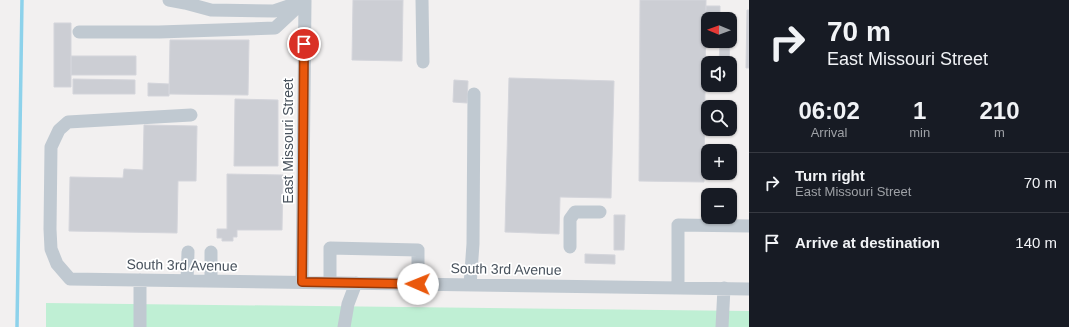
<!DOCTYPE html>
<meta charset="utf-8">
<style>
body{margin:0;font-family:Helvetica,sans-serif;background:#242831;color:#f1f3f6;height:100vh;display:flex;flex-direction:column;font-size:15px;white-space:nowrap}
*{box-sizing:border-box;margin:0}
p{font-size:13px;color:#9ea1a6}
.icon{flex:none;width:22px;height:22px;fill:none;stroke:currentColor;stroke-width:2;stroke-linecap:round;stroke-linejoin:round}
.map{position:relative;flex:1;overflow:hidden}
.drawer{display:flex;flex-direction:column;background:#171b24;width:320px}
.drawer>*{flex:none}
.guide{background:#171b24;color:#f1f3f6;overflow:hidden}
.needle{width:26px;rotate:271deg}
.buttons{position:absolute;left:701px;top:12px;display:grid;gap:8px}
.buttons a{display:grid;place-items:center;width:36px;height:36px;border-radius:8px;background:#171b24;box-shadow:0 1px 3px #0004;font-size:20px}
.pin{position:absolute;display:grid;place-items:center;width:34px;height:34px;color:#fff;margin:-17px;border:2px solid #fff;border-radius:50%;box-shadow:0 1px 4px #0007}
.me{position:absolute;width:44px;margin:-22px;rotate:271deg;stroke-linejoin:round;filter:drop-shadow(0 0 3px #0008)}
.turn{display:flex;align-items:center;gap:14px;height:84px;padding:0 12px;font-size:18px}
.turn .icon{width:52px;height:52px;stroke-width:2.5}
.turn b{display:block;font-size:28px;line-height:34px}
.eta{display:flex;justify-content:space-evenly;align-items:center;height:68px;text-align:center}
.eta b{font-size:24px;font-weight:700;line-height:28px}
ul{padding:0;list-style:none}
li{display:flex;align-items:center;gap:12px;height:60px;padding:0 12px;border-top:1px solid #363941}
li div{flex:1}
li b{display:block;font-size:15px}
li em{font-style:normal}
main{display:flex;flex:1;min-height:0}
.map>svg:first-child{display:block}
</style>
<main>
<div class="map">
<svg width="749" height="327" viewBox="0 0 749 327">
<rect width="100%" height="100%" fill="#f2f0f0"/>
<path fill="#bfefd4" d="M46 303 749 311V327H46Z"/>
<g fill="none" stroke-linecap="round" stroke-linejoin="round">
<path stroke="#8dd2eb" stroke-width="3.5" d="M17 327 22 0"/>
</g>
<path fill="#ccced4" stroke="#d4d5db" d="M353 0H403L402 61 352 60Z
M640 0H706L704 182 639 181Z
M706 6H720V19H708V38H705Z
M747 10H749V68H746Z
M54 23H71V87H54Z
M170 40H249L248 95 169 94Z
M730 42 729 62 719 63 720 43Z
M71 56H136V75H71Z
M509 78 614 81 611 198 560 197 559 234 505 232Z
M73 79 135 80V94H73Z
M454 80 468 81 467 103 453 102Z
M148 83 169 84V96H148Z
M235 99 278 100V166H234Z
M144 125 197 126 196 181H178L177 233 69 231 70 177 123 178 124 169 143 170Z
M227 174 283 175 282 230H237V237H233V241H222V238H217V229H227Z
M614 215H625L624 250H614Z
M585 254 615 255V264L585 263Z"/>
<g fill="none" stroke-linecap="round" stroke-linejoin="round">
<path stroke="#c0c9d1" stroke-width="13" d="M169 0 185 3 211 10 274 11 300 2
M422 0 423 62
M79 32H159L275 28 305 0
M191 115 68 122 59 130 51 147 50 229 51 249 57 264 70 279 749 289
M570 247V219L575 212H600
M211 252V281
M187 281 188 252
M302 282 305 1
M330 283V248L418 250V284
M470 285 473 244 474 94
M678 288V225L749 226
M140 327V280
M344 327 348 304 356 283
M722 327 724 288"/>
</g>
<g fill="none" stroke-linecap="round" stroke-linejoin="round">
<defs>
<path id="route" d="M304 44 302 282 418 284"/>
</defs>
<use href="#route" stroke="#983908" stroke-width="10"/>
<use href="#route" stroke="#ea580c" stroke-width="7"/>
</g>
<g text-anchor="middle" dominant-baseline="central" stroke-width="3.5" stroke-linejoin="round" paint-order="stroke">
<g font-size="14" fill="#48525d" stroke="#fff">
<text transform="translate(288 141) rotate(-90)">East Missouri Street</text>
<text transform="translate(182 265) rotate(1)">South 3rd Avenue</text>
<text transform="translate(506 269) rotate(1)">South 3rd Avenue</text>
</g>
</g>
</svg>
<div class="buttons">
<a><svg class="needle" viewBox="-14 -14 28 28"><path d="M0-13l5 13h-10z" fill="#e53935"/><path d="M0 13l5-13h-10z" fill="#9ea1a6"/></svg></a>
<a><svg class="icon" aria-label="sound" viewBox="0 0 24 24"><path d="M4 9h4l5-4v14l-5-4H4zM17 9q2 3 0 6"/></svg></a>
<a><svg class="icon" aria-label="search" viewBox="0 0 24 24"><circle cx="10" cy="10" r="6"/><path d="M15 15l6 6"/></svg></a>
<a>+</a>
<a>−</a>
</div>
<div class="pin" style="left:304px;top:44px;background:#d93025"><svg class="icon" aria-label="arrive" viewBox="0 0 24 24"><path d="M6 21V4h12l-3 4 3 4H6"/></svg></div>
<svg class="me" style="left:418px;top:284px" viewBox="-20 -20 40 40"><circle r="19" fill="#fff"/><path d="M0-13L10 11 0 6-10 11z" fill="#ea580c"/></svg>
</div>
<section class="drawer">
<div class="guide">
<div class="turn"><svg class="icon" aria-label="right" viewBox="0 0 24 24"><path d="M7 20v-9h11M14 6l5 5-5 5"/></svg><div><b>70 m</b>East Missouri Street</div></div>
</div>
<div class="eta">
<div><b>06:02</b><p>Arrival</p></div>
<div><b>1</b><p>min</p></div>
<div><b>210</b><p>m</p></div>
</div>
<ul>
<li><svg class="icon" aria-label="right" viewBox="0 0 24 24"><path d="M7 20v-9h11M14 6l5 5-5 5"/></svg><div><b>Turn right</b><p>East Missouri Street</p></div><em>70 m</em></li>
<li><svg class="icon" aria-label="arrive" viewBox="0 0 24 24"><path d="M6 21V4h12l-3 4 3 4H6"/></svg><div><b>Arrive at destination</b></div><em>140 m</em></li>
</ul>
</section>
</main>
